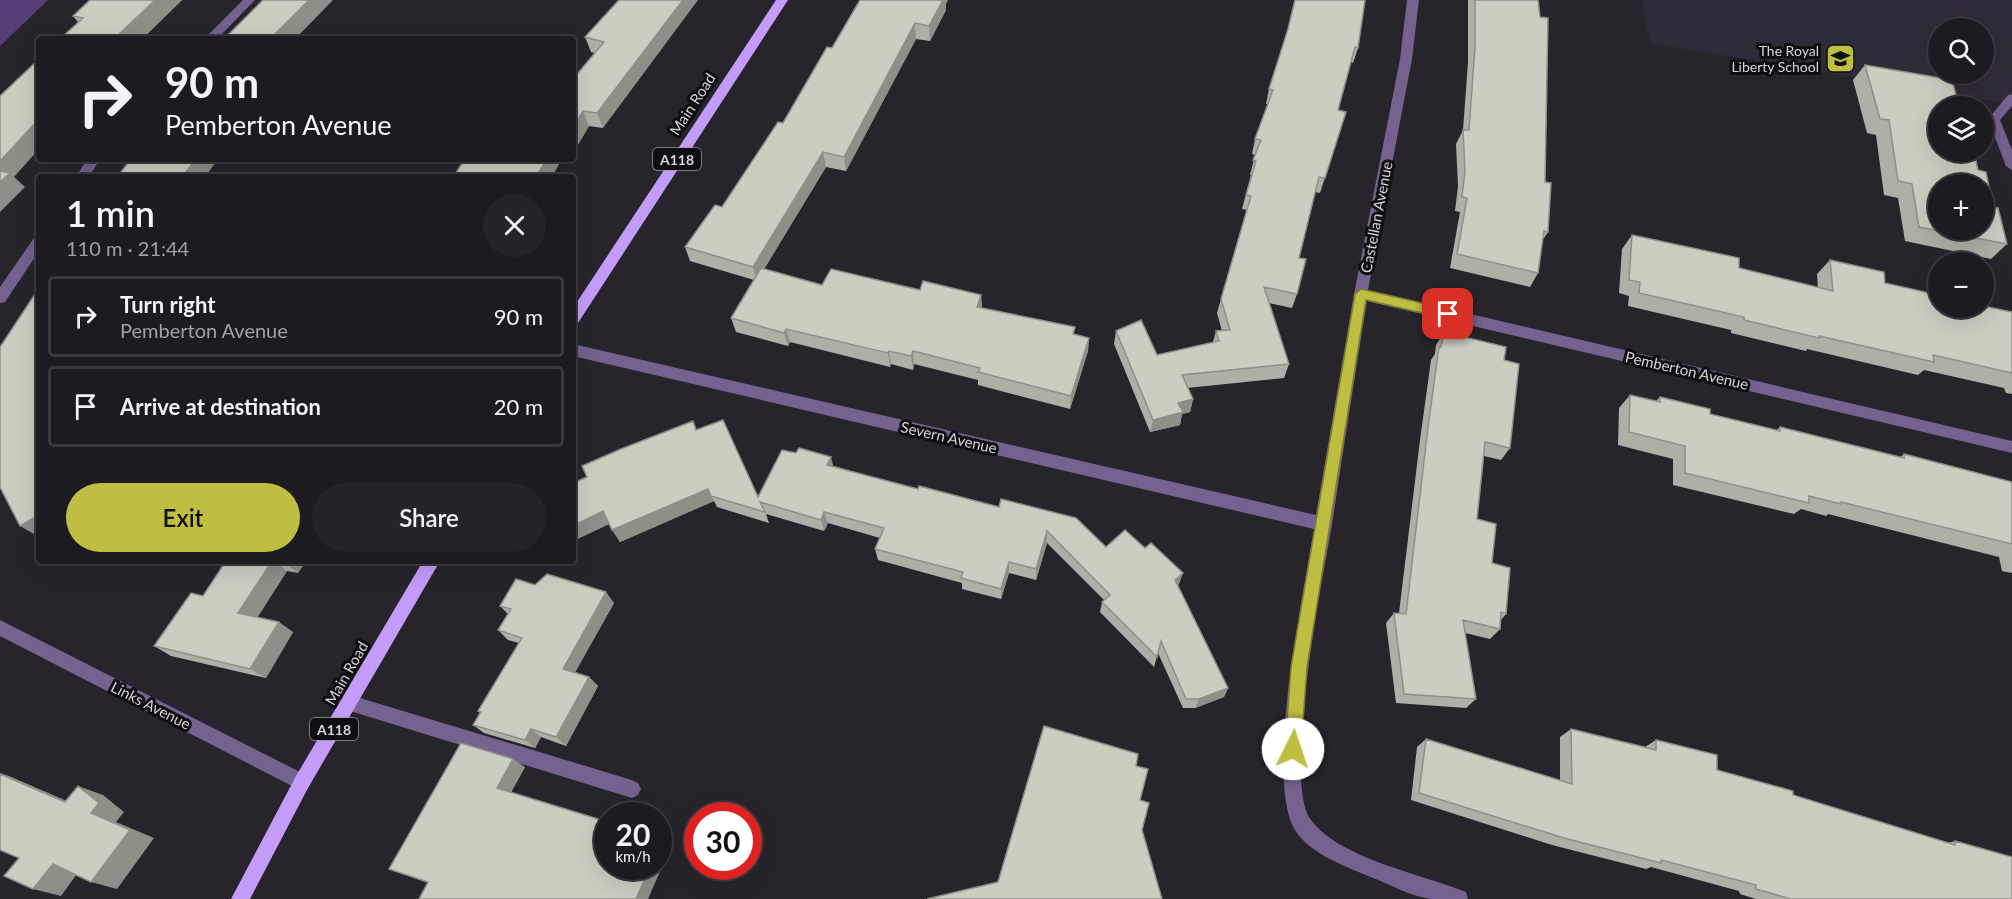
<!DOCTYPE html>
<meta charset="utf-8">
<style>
body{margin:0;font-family:Lato,sans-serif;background:#25242a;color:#f1f3f6;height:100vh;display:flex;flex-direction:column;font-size:22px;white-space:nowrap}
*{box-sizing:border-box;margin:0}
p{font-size:20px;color:#a0a1a5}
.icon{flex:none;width:33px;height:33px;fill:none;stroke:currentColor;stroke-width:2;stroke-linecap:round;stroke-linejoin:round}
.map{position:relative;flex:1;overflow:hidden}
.side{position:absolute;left:36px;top:174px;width:540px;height:390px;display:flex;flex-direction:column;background:#1d1b21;border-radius:6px;box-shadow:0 6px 24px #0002,0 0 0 2px #3b393f}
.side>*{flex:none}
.hud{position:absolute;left:36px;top:36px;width:540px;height:126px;border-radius:6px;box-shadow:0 6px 24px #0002,0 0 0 2px #3b393f;background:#1d1b21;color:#f1f3f6;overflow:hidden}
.tools{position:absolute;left:1928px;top:18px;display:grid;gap:12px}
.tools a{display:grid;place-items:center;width:66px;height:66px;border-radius:50%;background:#1d1b21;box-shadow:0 6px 24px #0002,0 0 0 2px #3b393f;font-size:30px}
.speed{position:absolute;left:594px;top:802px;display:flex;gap:12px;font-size:30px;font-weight:700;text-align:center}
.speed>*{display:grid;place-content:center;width:78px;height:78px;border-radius:50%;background:#1d1b21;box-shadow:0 6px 24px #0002,0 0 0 2px #3b393f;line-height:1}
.speed small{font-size:15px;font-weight:400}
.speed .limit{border:9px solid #d22;background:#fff;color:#111}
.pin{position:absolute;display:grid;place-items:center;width:51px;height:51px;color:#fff;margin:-26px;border-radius:12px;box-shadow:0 3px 9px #0006}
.me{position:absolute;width:66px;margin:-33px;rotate:4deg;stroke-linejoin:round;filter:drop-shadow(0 0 4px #0008)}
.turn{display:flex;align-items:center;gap:21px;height:126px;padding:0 30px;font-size:27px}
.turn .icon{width:78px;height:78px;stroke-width:2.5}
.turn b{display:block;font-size:42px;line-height:51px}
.round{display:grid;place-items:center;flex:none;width:63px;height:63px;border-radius:32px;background:#25242a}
.head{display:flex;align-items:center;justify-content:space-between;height:102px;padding:0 30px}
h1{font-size:36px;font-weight:600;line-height:45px}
.cta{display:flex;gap:12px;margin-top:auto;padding:12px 30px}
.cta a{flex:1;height:69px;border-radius:36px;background:#bebf42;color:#111;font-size:24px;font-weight:600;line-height:69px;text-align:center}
.cta a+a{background:#25242a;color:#f1f3f6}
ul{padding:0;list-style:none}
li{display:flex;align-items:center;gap:18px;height:81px;margin:0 12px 9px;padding:0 18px;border:3px solid #3b393f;border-radius:6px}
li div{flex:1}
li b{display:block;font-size:22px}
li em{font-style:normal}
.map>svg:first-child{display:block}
</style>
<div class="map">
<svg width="2012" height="899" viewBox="0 0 2012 899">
<rect width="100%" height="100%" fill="#27242c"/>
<path fill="#302b38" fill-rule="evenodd" d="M1642 0H2012V104L1650 43ZM1938 28H1983V74H1938Z"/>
<path fill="#573e79" d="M0 0H48L0 46Z"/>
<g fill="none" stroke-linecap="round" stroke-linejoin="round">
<path fill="#74628f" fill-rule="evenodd" d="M243 0H255L217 39H204Z
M1407 0H1419L1412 59 1368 290 2012 441V453L1367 301C1355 375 1343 451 1332 525 1323 576 1282 783 1311 820 1340 859 1422 874 1466 892L1468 899C1456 899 1444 899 1432 899 1411 897 1388 883 1368 876 1344 866 1309 853 1295 830 1264 779 1304 591 1314 529L573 356V344L1316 515 1354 294 1400 59Z
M2012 94V106L2000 120 2012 150V170L2006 166 1988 119 2008 95Z
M87 159H100L89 177H76Z
M39 236V251L5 302 0 303V287L34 238Z
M0 620 308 776 311 782 308 788 302 791 296 788 0 636Z
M350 695 632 780 638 783 641 789 638 795 632 798 350 711 344 709 341 703 344 697Z"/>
<path fill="#c39cfa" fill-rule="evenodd" d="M776 0H788L578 323 573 324V308Z
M423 561H440L308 788 250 899H231L296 776Z"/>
</g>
<path fill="#afafa6" d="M90 0H182L142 39 78 22 73 16Z
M619 0 603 128 589 126 573 153 595 53 591 52 585 37Z
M1468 0H1538L1545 182 1548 232 1542 241 1538 273 1530 287 1450 268 1460 212 1455 211 1458 186 1456 144 1463 130 1468 62Z
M946 4V10L930 41 916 39 846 171 826 167 764 269 822 285 920 290 981 295 982 308 1089 338 1088 351 1070 409 978 385V380L914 364 913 370 891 364 890 367 790 342 788 346 736 332 731 318 754 280 690 261 685 247 722 207 783 123 832 48Z
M1287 33 1358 48 1353 63 1351 62 1338 110 1346 112 1320 193 1315 192 1299 258 1297 294 1292 308 1269 303 1289 364 1284 378 1187 388 1193 399 1190 412 1182 414 1180 425 1150 432 1114 344 1116 331 1157 355 1213 342 1216 331H1222L1217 313 1247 210 1242 209 1251 175H1250L1255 155 1252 154 1255 139 1268 104H1266L1269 89Z
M1865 65 1938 106 1978 170 2007 244 1991 259 1905 241 1898 198 1884 195 1876 135 1867 133 1853 80Z
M1632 235 1739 268 1818 288 1817 274 1830 260 1885 283 2012 312V394L2006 393 2004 388 1924 370 1918 375 1807 349 1806 351 1731 333V330L1628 306 1629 296 1619 293 1622 249Z
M1444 332 1504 360 1510 448 1501 460 1484 456 1477 519 1492 563 1506 614 1500 621V629L1490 639 1465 633 1476 699 1466 708 1396 703 1386 623 1394 613H1399L1420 440 1431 360 1435 354 1436 345Z
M1630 395 1656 401 1660 397 1710 414 1777 430 1780 427 1900 457 1904 454 2012 482V573L2002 571 1999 557 1828 514 1826 516 1801 509 1794 514 1673 485V459L1618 445 1619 408Z
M697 430 758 497 834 466 1106 547 1179 584 1178 585 1228 688 1224 697 1195 708H1183L1158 653 1154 667 1100 612 1102 602 1104 600 1047 543 1036 580 1009 573 1001 599 962 589V583L878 560 875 549 880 538 828 523 824 531 766 514 769 523 717 507 714 501 620 542 609 524 573 541V483Z
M226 561H306L298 573 287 571 257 617 293 632 266 678 171 656 154 646 203 596Z
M535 585 614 603 575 672 589 677 598 686 566 746 541 737 535 748 484 733 473 725 480 712 478 711 519 643 508 640 498 630 508 614 500 606Z
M1571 729 1645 747 1656 740 1717 770 1793 795 1948 843 1955 841 2012 899H1756L1740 894 1739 891 1651 867 1646 869 1552 845 1411 800 1417 747 1426 739 1560 780V737Z
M525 767 511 792 671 846 428 883 389 869Z"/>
<path fill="#8f8f87" d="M155 0H182L142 39H114Z
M309 0H333L295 39H270Z
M683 0H698L603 128 597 113Z
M942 0H948L946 4V10L930 41 929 26Z
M915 23 916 39 846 171 844 157Z
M583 111 589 126 573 153V128Z
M39 119V149L14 177 25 187 0 212V161Z
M823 152 826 167 757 281 753 267Z
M196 159H218L205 177H182Z
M547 159H562L552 177H536Z
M981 295 982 309 977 307Z
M786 329 790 342 788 346 784 333Z
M1089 338 1088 351 1070 409 1071 396Z
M889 351 891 364 890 367 888 353Z
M913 351 914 364 913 370 911 356Z
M1193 399 1190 412 1182 414 1180 425 1150 432 1153 420 1178 403Z
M831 457 834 469 827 465Z
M708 489 714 501 620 542 612 530Z
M603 511 611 523 573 541V526Z
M824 512 828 523 824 531 821 520Z
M39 515V537L20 526Z
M1047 531V543L1036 580V569Z
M272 561H275L287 571 254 623 238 613Z
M285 561H306L298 573 284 562Z
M1009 562V573L1001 599V589Z
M1183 573 1179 584 1172 590 1175 580Z
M606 592 614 603 572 678 563 669Z
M279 622 293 632 266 678 250 669Z
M589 677 598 686 566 746 556 737Z
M1228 688 1224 697 1195 708 1199 699Z
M531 729 541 737 535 748 525 740Z
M513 759 525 767 509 796 497 788Z
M0 773 9 776 90 811 65 802 0 774Z
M78 786 103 795 124 812 116 822 154 838 117 889 91 882V813Z
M663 838 671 846 648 899H636L650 867H658V848Z
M53 864 79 871 61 896 33 889Z"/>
<path fill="#ccccc1" stroke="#8f8f87" stroke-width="1.5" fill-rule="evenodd" d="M90 0H155L114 39H60L83 18 73 16Z
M263 0H309L270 39H224Z
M619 0H683L597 113 583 111 573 128V79L604 42 585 37Z
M860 0H943L929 26 915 23 844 157 823 152 753 267 685 247 715 205 722 207 778 122 783 123 827 47 832 48Z
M1295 0H1365L1358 48 1355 47 1338 110 1346 112 1325 178 1319 177 1299 258 1306 259 1297 294 1264 287 1289 364 1182 375 1193 399 1178 403 1183 412 1153 420 1116 331 1141 320 1157 355 1219 341 1216 331 1230 330 1221 299 1251 196 1246 195 1256 161 1253 160 1261 140 1255 139 1273 90 1269 89 1288 29Z
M1475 0H1538L1540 17 1548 18 1545 182 1551 183 1548 232 1544 231 1538 273 1457 254 1467 198 1462 197 1465 171 1463 130H1469L1475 47Z
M39 59V119L0 161V96Z
M1865 65 1952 80 1959 106H1938V152H1974L1978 170 1986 172 1993 207 1998 208 2007 244 1919 227 1912 184 1898 181 1889 120 1880 119ZM1938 184H1983V230H1938Z
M131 159H196L182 177H117Z
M465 159H547L536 177H453Z
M0 171 10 173 0 182Z
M1632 235 1739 258V268L1833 291 1830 260 1884 272 1885 283 1938 295V308H1983V306L2012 312V373L1933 355 1934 362 1819 336V338L1744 320V317L1639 293 1640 282 1629 280Z
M761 268 822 285 831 269 920 290 923 281 981 295 977 307 1075 327 1073 334 1089 338 1071 396 978 372 980 368 913 351 911 356 889 351 888 353 786 329 784 333 731 318Z
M39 288V515L20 526 0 487V347Z
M1444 332 1506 347 1504 360 1519 364 1510 448 1485 442 1477 519 1496 524 1492 563 1510 568 1506 614 1501 612 1500 629 1463 620 1476 699 1404 694 1394 613 1406 614 1428 427 1439 347H1441Z
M1630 395 1660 402V397L1710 409V414L1780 431V427L1904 458V454L2012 482V544L1841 502V504L1809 496V503L1685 473V446L1629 432Z
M723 420 758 497 782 450 796 453 799 448 831 457 827 465 918 489 919 486 999 507 1001 499 1076 518 1106 547 1125 530 1145 548 1151 543 1183 573 1175 580 1228 688 1199 699H1186L1161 641 1157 657 1102 602 1110 595 1047 531 1036 569 1009 562 1001 589 961 578 963 572 875 549 884 528 824 512 821 520 760 502 765 512 711 496 708 489 612 530 603 511 573 526V483L587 477 582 466 621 449 693 421 696 430Z
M226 561H272L238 613 279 622 250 669 154 646 191 593 203 596Z
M547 574 606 592 563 669 589 677 556 737 531 729 525 740 473 725 481 712 478 711 522 638 498 630 511 609 500 606 516 579 535 585Z
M1044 726 1138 754 1136 766 1148 769 1140 800 1149 803 1142 830 1162 899H927L998 882Z
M1571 729 1656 750V740L1717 755V770L1793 791V795L1955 845V841L2012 857V899H1791L1756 889V885L1661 860V863L1564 838 1419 793 1426 739 1572 784Z
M461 743 513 759 497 788 608 822V867H650L636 899H419L428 882 389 869Z
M0 774 65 802 78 786 99 803 91 813 130 830 91 882 53 864 33 889 4 876 19 858 0 850Z
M658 837 663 838 658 848Z"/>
<path fill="#bebf42" stroke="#7c7c2b" stroke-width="1.5" d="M1361 289 1448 309 1455 314 1448 319 1366 300 1307 667 1301 749 1299 755 1293 757 1287 755 1285 749 1291 667 1355 294Z"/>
<defs>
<symbol id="school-square" viewBox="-11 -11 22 22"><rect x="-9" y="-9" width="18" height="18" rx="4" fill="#bebf42" stroke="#0f0e11"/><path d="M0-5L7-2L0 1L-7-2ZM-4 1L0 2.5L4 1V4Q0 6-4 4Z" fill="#111"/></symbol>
</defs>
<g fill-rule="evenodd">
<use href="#school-square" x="1824" y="42" width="33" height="33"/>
</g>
<g text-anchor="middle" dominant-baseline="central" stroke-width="6" stroke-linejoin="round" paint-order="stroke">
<g font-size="14" fill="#d7d5da" stroke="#0f0e11" text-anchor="end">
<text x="1819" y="50">The Royal<tspan x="1819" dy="16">Liberty School</tspan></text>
</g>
<g fill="#0f0e11" stroke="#9b999e" stroke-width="1.5">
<rect x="653" y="148" width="48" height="22" rx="4.5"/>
<rect x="310" y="718" width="48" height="22" rx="4.5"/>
</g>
<g font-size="14" font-weight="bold" fill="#d7d5da">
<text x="677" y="159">A118</text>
<text x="334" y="729">A118</text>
</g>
<g font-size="15" fill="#d7d5da" stroke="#0f0e11">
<text transform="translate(692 104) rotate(-57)">Main Road</text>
<text transform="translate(1376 217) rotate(-79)">Castellan Avenue</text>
<text transform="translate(1687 370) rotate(13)">Pemberton Avenue</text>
<text transform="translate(949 437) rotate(13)">Severn Avenue</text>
<text transform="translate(346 673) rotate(-60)">Main Road</text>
<text transform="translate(151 705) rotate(27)">Links Avenue</text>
</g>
</g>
</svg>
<div class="tools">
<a><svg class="icon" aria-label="search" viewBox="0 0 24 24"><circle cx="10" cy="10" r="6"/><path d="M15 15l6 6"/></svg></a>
<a><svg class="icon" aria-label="layers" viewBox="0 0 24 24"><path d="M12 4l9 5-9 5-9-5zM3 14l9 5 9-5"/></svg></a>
<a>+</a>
<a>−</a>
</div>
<div class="speed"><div>20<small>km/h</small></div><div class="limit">30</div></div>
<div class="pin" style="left:1448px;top:314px;background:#d93025"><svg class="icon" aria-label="arrive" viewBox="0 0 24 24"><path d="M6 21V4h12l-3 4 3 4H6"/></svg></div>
<svg class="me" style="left:1293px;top:749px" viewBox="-20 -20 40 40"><circle r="19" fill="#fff"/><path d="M0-13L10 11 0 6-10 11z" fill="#bebf42"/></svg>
<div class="hud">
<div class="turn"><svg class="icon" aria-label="right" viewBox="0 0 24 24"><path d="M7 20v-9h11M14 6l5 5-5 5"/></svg><div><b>90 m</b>Pemberton Avenue</div></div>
</div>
<section class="side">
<div class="head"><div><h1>1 min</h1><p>110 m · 21:44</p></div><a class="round"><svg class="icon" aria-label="close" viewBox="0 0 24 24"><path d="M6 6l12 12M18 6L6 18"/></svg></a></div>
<ul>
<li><svg class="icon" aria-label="right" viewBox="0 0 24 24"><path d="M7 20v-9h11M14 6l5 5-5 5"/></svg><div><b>Turn right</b><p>Pemberton Avenue</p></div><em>90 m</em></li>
<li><svg class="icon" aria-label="arrive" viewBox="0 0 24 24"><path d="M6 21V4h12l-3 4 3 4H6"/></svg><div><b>Arrive at destination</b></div><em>20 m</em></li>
</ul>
<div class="cta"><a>Exit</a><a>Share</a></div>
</section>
</div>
